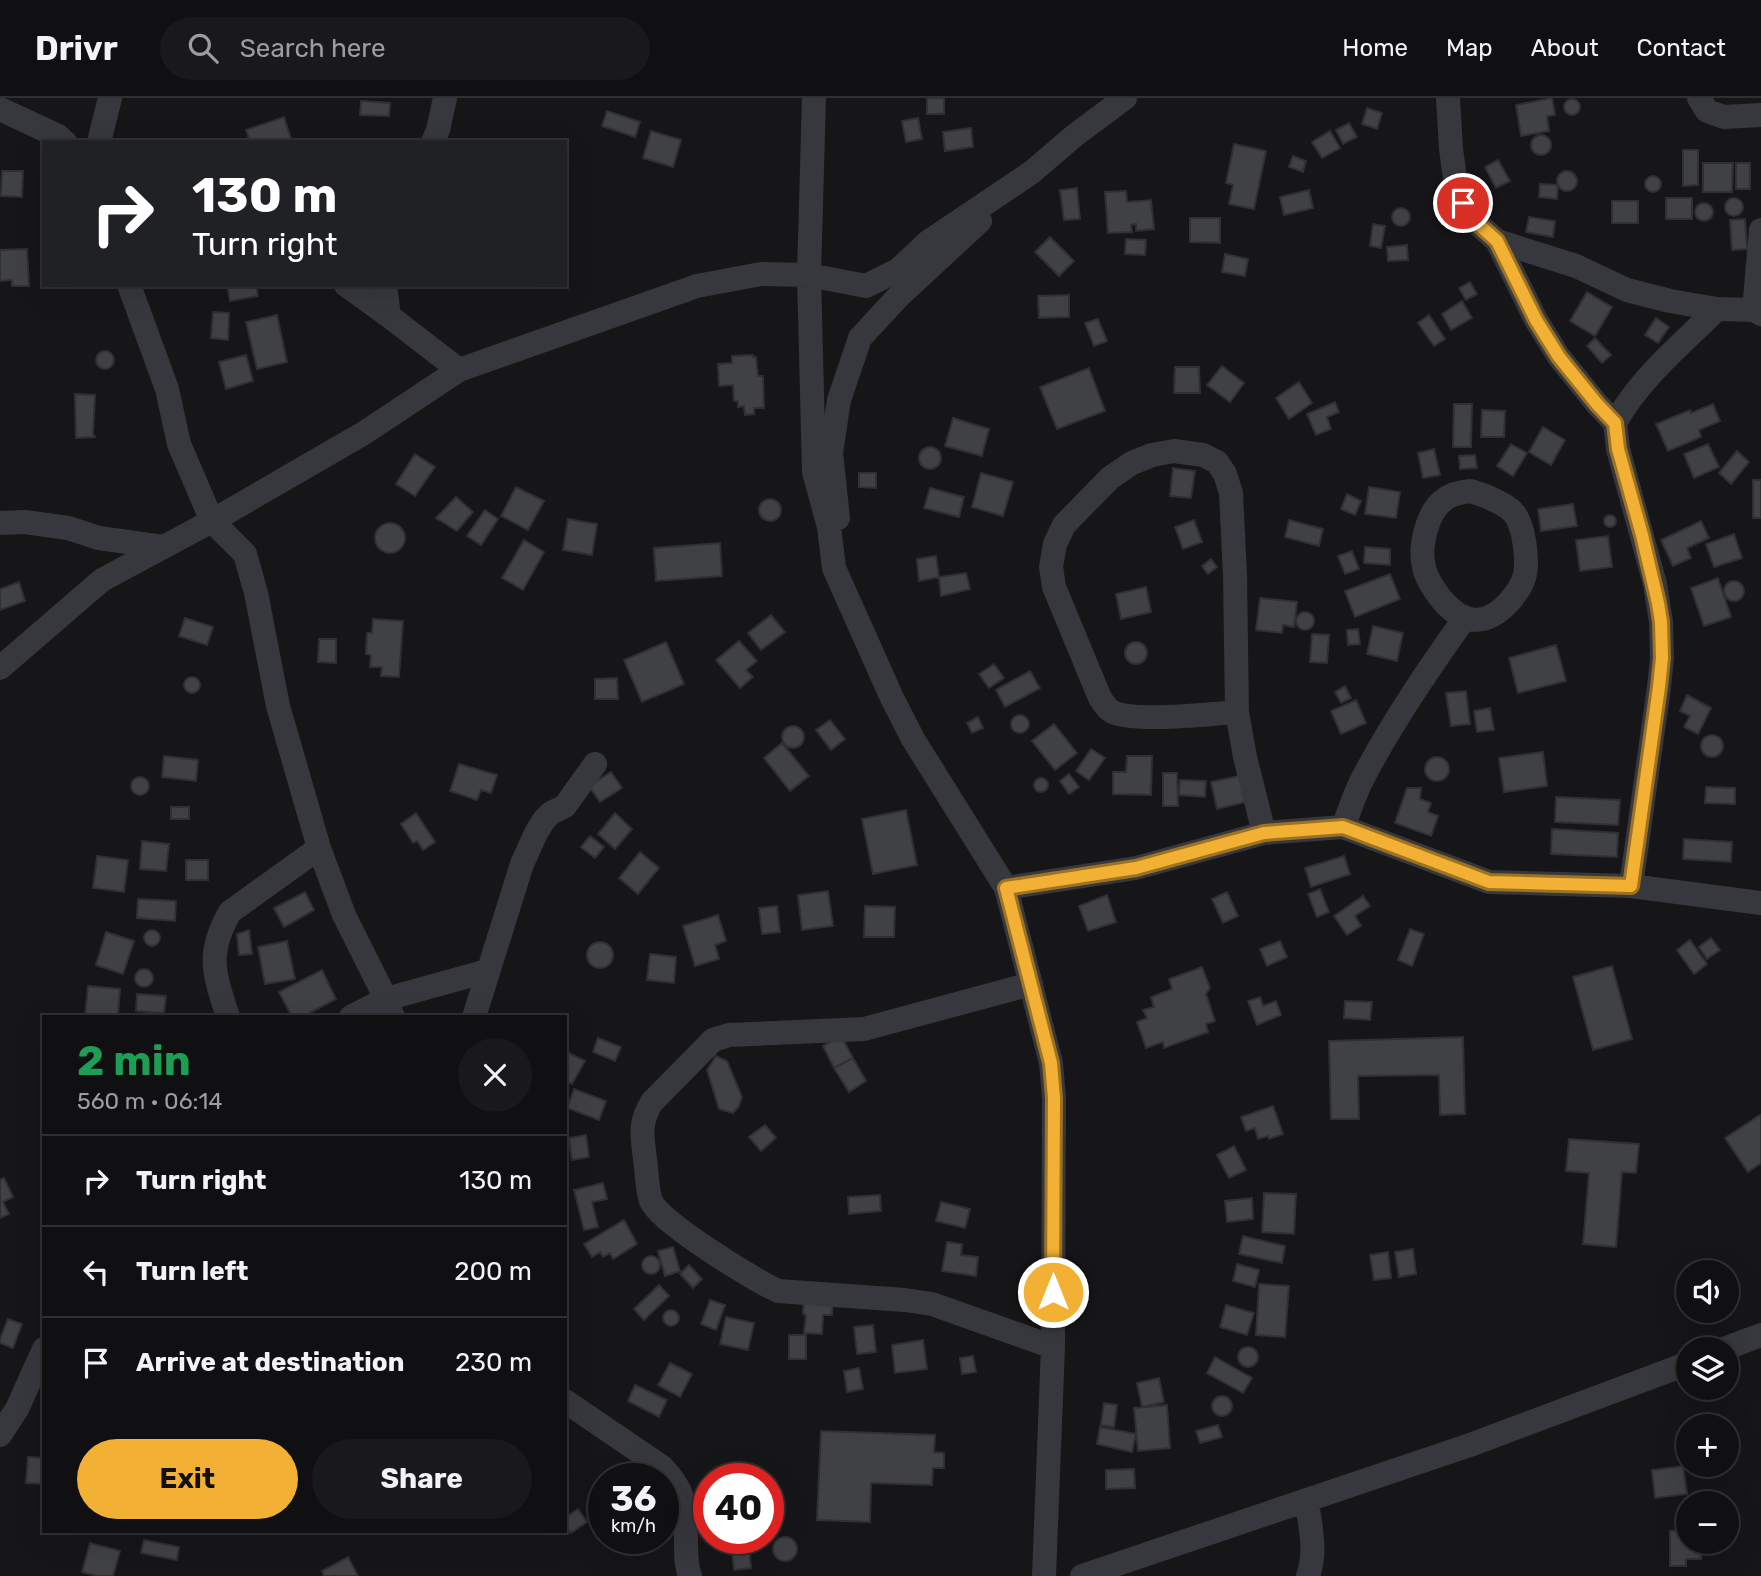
<!DOCTYPE html>
<meta charset="utf-8">
<style>
body{margin:0;font-family:Rubik,sans-serif;background:#19191b;color:#f1f3f6;height:100vh;display:flex;flex-direction:column;font-size:26px;white-space:nowrap}
*{box-sizing:border-box;margin:0}
p{font-size:23px;color:#9c9d9f}
.icon{flex:none;width:38px;height:38px;fill:none;stroke:currentColor;stroke-width:2;stroke-linecap:round;stroke-linejoin:round}
.map{position:relative;flex:1;overflow:hidden}
.panel{position:absolute;left:42px;top:917px;width:525px;height:518px;display:flex;flex-direction:column;background:#101012;border-radius:0px;box-shadow:0 7px 28px #0002,0 0 0 2px #303032}
.panel>*{flex:none}
.hud{position:absolute;left:42px;top:42px;width:525px;height:147px;border-radius:0px;box-shadow:0 7px 28px #0002,0 0 0 2px #303032;background:#202124;color:#fff;overflow:hidden}
.fabs{position:absolute;left:1676px;top:1162px;display:grid;gap:14px}
.fabs a{display:grid;place-items:center;width:63px;height:63px;border-radius:50%;background:#101012;box-shadow:0 7px 28px #0002,0 0 0 2px #303032;font-size:35px}
.speed{position:absolute;left:588px;top:1365px;display:flex;gap:14px;font-size:35px;font-weight:700;text-align:center}
.speed>*{display:grid;place-content:center;width:91px;height:91px;border-radius:50%;background:#101012;box-shadow:0 7px 28px #0002,0 0 0 2px #303032;line-height:1}
.speed small{font-size:18px;font-weight:400}
.speed .limit{border:10px solid #d22;background:#fff;color:#111}
.pin{position:absolute;display:grid;place-items:center;width:60px;height:60px;color:#fff;margin:-30px;border:4px solid #fff;border-radius:50%;box-shadow:0 2px 7px #0007}
.me{position:absolute;width:77px;margin:-38px;rotate:0deg;stroke-linejoin:round;filter:drop-shadow(0 0 5px #0008)}
.turn{display:flex;align-items:center;gap:24px;height:147px;padding:0 35px;font-size:32px}
.turn .icon{width:91px;height:91px;stroke-width:2.5}
.turn b{display:block;font-size:49px;line-height:60px}
.round{display:grid;place-items:center;flex:none;width:74px;height:74px;border-radius:37px;background:#19191b}
.head{display:flex;align-items:center;justify-content:space-between;height:119px;padding:0 35px}
h1{font-size:42px;font-weight:700;line-height:52px;color:#1e9e55}
.button{display:flex;gap:14px;margin-top:auto;padding:14px 35px}
.button a{flex:1;height:80px;border-radius:42px;background:#f2b134;color:#111;font-size:28px;font-weight:700;line-height:80px;text-align:center}
.button a+a{background:#19191b;color:#f1f3f6}
ul{padding:0;list-style:none}
li{display:flex;align-items:center;gap:21px;height:91px;padding:0 35px;border-top:2px solid #303032}
li div{flex:1}
li b{display:block;font-size:26px}
li em{font-style:normal}
header{display:flex;align-items:center;gap:42px;box-sizing:border-box;height:98px;padding:0 35px;background:#101012;border-bottom:2px solid #303032}
header strong{font-size:33px}
nav{display:flex;gap:38px;margin-inline-start:auto;font-size:24px}
.search{width:490px;height:63px;background:#19191b;display:flex;align-items:center;gap:18px;box-sizing:border-box;padding:0 24px;border-radius:38px;color:#9c9d9f;font-size:26px}
.map>svg:first-child{display:block}
</style>
<header>
<strong>Drivr</strong>
<div class="search"><svg class="icon" aria-label="search" viewBox="0 0 24 24"><circle cx="10" cy="10" r="6"/><path d="M15 15l6 6"/></svg>Search here</div>
<nav><a>Home</a><a>Map</a><a>About</a><a>Contact</a></nav>
</header>
<div class="map">
<svg width="1761" height="1478" viewBox="0 0 1761 1478">
<rect width="100%" height="100%" fill="#161618"/>
<path fill="#404145" stroke="#303034" stroke-width="2" d="M927 0H944V16H927Z
M1552 0 1555 17 1547 18 1549 33 1521 38 1516 7Z
M1564 9a8 8 0 1 1 16 0a8 8 0 1 1-16 0Z
M361 3 390 5 389 18 360 17Z
M1367 10 1382 15 1377 31 1362 26Z
M607 13 640 24 635 39 602 28Z
M284 19 292 44H250L246 32Z
M918 20 922 41 906 44 902 23Z
M1349 25 1357 39 1343 46 1336 32Z
M971 30 973 49 945 53 943 34Z
M651 33 681 42 673 69 643 60Z
M1330 33 1340 50 1322 60 1312 44Z
M1531 47a10 10 0 1 1 20 0a10 10 0 1 1-20 0Z
M1234 46 1266 53 1254 111 1229 106 1233 87 1226 85Z
M1683 52H1698V87L1683 88Z
M1293 58 1306 63 1303 74 1289 69Z
M1498 62 1510 83 1496 90 1485 69Z
M1703 65H1733L1732 94H1703Z
M1736 65H1750V91H1736Z
M1557 83a10 10 0 1 1 20 0a10 10 0 1 1-20 0Z
M2 73H23L22 99 1 98Z
M1645 86a8 8 0 1 1 16 0a8 8 0 1 1-16 0Z
M1540 86 1558 87 1557 101 1539 99Z
M1077 90 1080 121 1064 122 1060 92Z
M1309 92 1313 110 1284 117 1280 99Z
M1126 93 1127 104 1151 102 1154 131 1136 133V126L1131 127 1132 134 1108 135 1105 94Z
M1725 109a9 9 0 1 1 18 0a9 9 0 1 1-18 0Z
M1666 100H1692V121H1666Z
M1612 103H1638V125H1612Z
M1695 114a9 9 0 1 1 18 0a9 9 0 1 1-18 0Z
M1392 119a9 9 0 1 1 18 0a9 9 0 1 1-18 0Z
M1529 119 1555 123 1553 139 1526 134Z
M1190 120H1220V145L1190 144Z
M1745 121 1747 151 1732 152 1730 122Z
M1373 126 1385 128 1381 150 1370 148Z
M1050 139 1074 163 1059 178 1035 154Z
M1126 141 1146 142 1145 157 1125 156Z
M1407 147 1408 162 1388 163 1387 149Z
M27 151 29 188H12V182L0 183V152Z
M1225 156 1248 161 1245 178 1222 174Z
M1470 184 1477 196 1466 202 1459 190Z
M227 187H256L258 198 230 203Z
M1587 194 1612 209 1595 238 1570 223Z
M1069 197V219L1039 220 1038 198Z
M1462 203 1472 220 1451 232 1442 216Z
M213 214 229 215 228 242 211 240Z
M277 217 287 264 257 271 246 224Z
M1429 217 1445 241 1434 248 1418 225Z
M1656 220 1669 229 1658 245 1645 237Z
M1098 221 1107 243 1094 248 1085 225Z
M1595 240 1611 257 1602 265 1587 248Z
M96 262a9 9 0 1 1 18 0a9 9 0 1 1-18 0Z
M246 257 253 283 226 291 219 264Z
M753 257V259H756L758 278H763L764 310H754V316L745 317 744 308 738 309V303H734L733 287 719 288 718 266 732 265V258Z
M1222 268 1244 285 1230 304 1207 287Z
M1175 269H1199L1200 295H1174Z
M1089 270 1105 313 1057 331 1040 289Z
M1299 284 1312 305 1289 321 1276 300Z
M75 296 95 297 93 336 95 339 76 340Z
M1335 304 1339 314 1327 319 1331 331 1316 337 1307 316Z
M1454 306H1472L1471 349H1453Z
M1713 306 1720 323 1699 332 1701 339 1668 353 1656 326 1690 312 1691 315Z
M1482 312 1505 313 1504 339H1481Z
M953 320 989 331 982 358 945 348Z
M1543 329 1565 342 1551 367 1529 354Z
M1511 346 1527 355 1513 378 1497 368Z
M1708 346 1719 369 1694 380 1684 356Z
M919 360a11 11 0 1 1 22 0a11 11 0 1 1-22 0Z
M1434 351 1440 377 1423 380 1418 355Z
M1737 353 1749 364 1731 386 1719 375Z
M415 356 435 369 415 398 396 386Z
M1475 357 1477 370 1460 371 1459 358Z
M1173 370 1195 373 1191 400 1170 398Z
M859 375H876V390L859 389Z
M981 375 1013 384 1003 418 972 409Z
M1753 382H1761V420H1753Z
M516 389 544 403 528 432 501 418Z
M1369 389 1400 394 1396 420 1365 416Z
M930 390 964 399 959 419 924 410Z
M1347 396 1361 403 1355 417 1341 411Z
M456 399 473 414 457 433 436 420Z
M759 412a11 11 0 1 1 22 0a11 11 0 1 1-22 0Z
M1573 406 1577 428 1541 433 1538 411Z
M485 412 498 421 481 447 467 438Z
M1604 423a6 6 0 1 1 12 0a6 6 0 1 1-12 0Z
M568 421 597 426 592 457 563 452Z
M1194 422 1202 444 1183 451 1175 429Z
M1289 422 1323 431 1319 448 1285 439Z
M1701 423 1709 440 1687 450 1691 460 1673 468 1661 442Z
M375 440a15 15 0 1 1 30 0a15 15 0 1 1-30 0Z
M1734 436 1742 460 1714 469 1706 446Z
M1608 438 1612 469 1580 473 1576 442Z
M524 442 544 454 523 492 502 480Z
M720 445 722 478 656 483 654 450Z
M1365 449 1390 451V467L1364 465Z
M1352 453 1359 471 1345 476 1338 458Z
M936 458 939 479 919 483 917 461Z
M1211 461 1217 469 1208 476 1202 468Z
M966 475 970 491 941 498 939 479Z
M1390 476 1400 501 1355 519 1345 493Z
M1718 480 1731 519 1704 528 1691 490Z
M1724 493a10 10 0 1 1 20 0a10 10 0 1 1-20 0Z
M19 484 25 503 0 512V491Z
M1146 489 1151 514 1121 521 1116 496Z
M1260 500 1297 504 1294 529 1283 527 1282 535 1256 532Z
M1296 523a9 9 0 1 1 18 0a9 9 0 1 1-18 0Z
M771 517 785 534 761 552 748 535Z
M185 520 213 529 207 547 179 538Z
M373 521 403 523 399 579 381 578 382 569H370L371 557 366 556 367 535H372Z
M1373 528 1403 535 1397 563 1367 556Z
M1358 531 1360 546 1348 547 1347 532Z
M1312 536 1329 537 1327 565 1310 564Z
M319 541H336V565L318 564Z
M739 543 757 563 746 572 753 579 740 590 716 562Z
M1125 555a11 11 0 1 1 22 0a11 11 0 1 1-22 0Z
M666 544 684 586 642 604 624 562Z
M1556 547 1566 583 1518 595 1509 560Z
M994 566 1004 580 989 590 979 576Z
M1030 573 1040 590 1005 609 996 592Z
M184 587a8 8 0 1 1 16 0a8 8 0 1 1-16 0Z
M617 580 618 601H595V581Z
M1345 588 1351 600 1341 605 1335 594Z
M1466 593 1470 626 1451 628 1446 595Z
M1687 597 1711 610 1698 636 1684 629 1690 618 1680 613Z
M1356 602 1366 625 1341 636 1331 613Z
M1490 610 1494 632 1477 634 1474 613Z
M1011 626a9 9 0 1 1 18 0a9 9 0 1 1-18 0Z
M978 619 983 630 972 635 967 625Z
M830 622 845 641 831 652 816 632Z
M1054 626 1077 655 1055 672 1032 643Z
M782 639a11 11 0 1 1 22 0a11 11 0 1 1-22 0Z
M1701 648a11 11 0 1 1 22 0a11 11 0 1 1-22 0Z
M782 645 809 678 790 693 764 660Z
M1091 651 1105 660 1089 682 1076 673Z
M1543 654 1547 688 1504 694 1499 660Z
M164 658 198 662 196 683 162 679Z
M1127 658H1152L1151 697 1113 696V674H1126Z
M1425 671a12 12 0 1 1 24 0a12 12 0 1 1-24 0Z
M459 666 497 677 491 695 481 692 477 702 450 693Z
M611 674 622 690 600 704 589 688Z
M1163 675H1177L1178 708H1163Z
M1069 676 1079 689 1069 696 1060 683Z
M1239 678 1245 704 1217 711 1211 684Z
M131 688a9 9 0 1 1 18 0a9 9 0 1 1-18 0Z
M1034 687a7 7 0 1 1 14 0a7 7 0 1 1-14 0Z
M1180 682 1206 683 1205 699 1179 697Z
M1706 689 1735 690V706L1705 705Z
M1407 690H1421L1420 701 1431 705 1428 714 1438 718 1431 738 1395 725Z
M1556 699 1620 702 1618 727 1555 724Z
M171 709H189V721H171Z
M906 712 917 767 873 776 862 721Z
M416 715 435 744 423 752 417 743 413 745 401 726Z
M615 715 632 731 615 751 598 736Z
M1552 731 1618 735 1617 759 1551 756Z
M590 738 604 749 595 760 581 749Z
M1684 741 1732 744 1731 764 1683 761Z
M142 743 169 746 166 773 140 771Z
M640 754 659 770 638 796 619 780Z
M97 758 128 762 124 794 93 790Z
M1344 758 1350 776 1311 789 1305 770Z
M186 762H208V782H186Z
M1320 791 1329 814 1317 819 1308 796Z
M828 793 833 828 802 832 798 797Z
M305 794 314 812 284 829 274 810Z
M1227 794 1238 818 1223 825 1212 801Z
M1107 797 1116 824 1088 833 1079 808Z
M1363 798 1370 808 1355 818 1361 828 1347 837 1334 818Z
M138 801 176 803 175 823 137 820Z
M777 808 780 834 762 836 759 810Z
M865 808 895 809 894 839H864Z
M718 817 726 843 715 847 719 861 695 868 683 828Z
M1410 831 1424 836 1412 868 1398 862Z
M144 840a8 8 0 1 1 16 0a8 8 0 1 1-16 0Z
M249 832 252 856 239 857 237 836Z
M106 834 134 843 123 876 96 867Z
M1711 840 1720 852 1707 861 1699 849Z
M1690 842 1707 866 1694 876 1677 852Z
M287 843 295 881 265 886 258 849Z
M1280 843 1287 859 1267 868 1260 851Z
M587 857a13 13 0 1 1 26 0a13 13 0 1 1-26 0Z
M650 856 676 859 674 885 647 882Z
M1612 868 1632 941 1593 952 1573 879Z
M1202 869 1210 890 1206 896 1215 923 1206 926 1208 934 1164 950 1163 944 1146 950 1137 924 1147 920 1143 912 1154 909 1151 899 1172 891 1169 881Z
M135 880a9 9 0 1 1 18 0a9 9 0 1 1-18 0Z
M322 872 336 901 302 919H292L279 894Z
M88 888 120 891 118 917 128 919H85Z
M137 896 166 898 164 915 136 913Z
M1260 899 1263 908 1276 903 1281 917 1257 927 1248 903Z
M1345 903 1372 904 1370 922 1344 920Z
M841 938 853 960 834 970 823 948Z
M1463 939 1465 1016 1440 1017 1439 977 1358 978 1359 1021H1331L1329 943Z
M598 940 621 949 615 963 593 954Z
M565 953 585 963 572 986 565 983Z
M716 958 727 963 742 999 739 1008 733 1015 719 1011 707 972Z
M853 960 866 983 849 994 834 970Z
M574 991 606 1003 599 1022 567 1010Z
M1273 1008 1283 1036 1269 1041 1268 1038 1258 1041 1255 1030 1246 1033 1241 1019Z
M1760 1017 1761 1019V1065L1748 1074 1725 1040Z
M765 1027 776 1040 761 1053 749 1039Z
M586 1037 589 1059 572 1062 569 1040Z
M1569 1041 1639 1046 1636 1075 1622 1074 1616 1149 1583 1146 1589 1075 1566 1073Z
M1234 1048 1246 1072 1229 1080 1217 1057Z
M4 1080 13 1099 3 1104 9 1116 0 1120V1082Z
M603 1085 607 1101 592 1104 598 1129 584 1132 574 1092Z
M1264 1095 1296 1096 1294 1136 1262 1134Z
M880 1097 881 1113 849 1116 848 1099Z
M1252 1100 1253 1121 1227 1124 1225 1103Z
M941 1104 970 1111 965 1130 936 1123Z
M624 1122 637 1146 613 1161 610 1155 603 1159 600 1154 592 1159 584 1146Z
M1243 1138 1285 1148 1282 1165 1239 1156Z
M947 1144 962 1146 961 1157 978 1159 976 1178 942 1173Z
M673 1149 680 1173 665 1178 658 1153Z
M1413 1151 1416 1176 1399 1179 1395 1154Z
M1388 1154 1391 1180 1374 1182 1370 1157Z
M642 1167a9 9 0 1 1 18 0a9 9 0 1 1-18 0Z
M1237 1166 1259 1172 1255 1189 1233 1183Z
M689 1167 702 1181 693 1190 680 1176Z
M1259 1186 1289 1188 1285 1239 1256 1237Z
M659 1187 669 1198 644 1222 634 1211Z
M804 1199 833 1201 832 1217H823L822 1236 804 1235 806 1217 803 1216Z
M710 1202 725 1207 716 1232 701 1226Z
M1226 1207 1254 1215 1247 1237 1220 1229Z
M663 1220a8 8 0 1 1 16 0a8 8 0 1 1-16 0Z
M726 1219 754 1225 748 1252 720 1246Z
M8 1221 22 1226 13 1250 0 1245V1241Z
M873 1227 876 1254 857 1256 854 1229Z
M789 1237H806V1261H789Z
M923 1242 927 1271 895 1275 892 1247Z
M1238 1259a10 10 0 1 1 20 0a10 10 0 1 1-20 0Z
M973 1258 976 1274 962 1276 960 1260Z
M1215 1259 1252 1280 1243 1295 1207 1275Z
M670 1265 692 1276 680 1299 658 1287Z
M859 1270 863 1291 847 1294 844 1273Z
M1159 1280 1164 1304 1142 1309 1137 1285Z
M635 1287 667 1302 659 1319 628 1303Z
M1212 1308a10 10 0 1 1 20 0a10 10 0 1 1-20 0Z
M1104 1305 1117 1307 1114 1329 1101 1327Z
M1167 1307 1170 1350 1138 1353 1134 1310Z
M1218 1327 1222 1339 1200 1345 1196 1333Z
M1100 1329 1136 1336 1132 1354 1097 1346Z
M821 1333 935 1337 934 1354 944 1355V1370H933L932 1387 871 1385 870 1424 817 1422Z
M28 1359 44 1360 43 1386 26 1385Z
M1683 1368 1687 1396 1655 1400 1652 1372Z
M1134 1371 1135 1390 1106 1391V1372Z
M578 1411 587 1424 571 1435 565 1427V1420Z
M1670 1433H1688V1445H1701V1461H1686V1468H1670Z
M773 1451a12 12 0 1 1 24 0a12 12 0 1 1-24 0Z
M748 1441 751 1470 734 1472 731 1443Z
M144 1442 179 1449 177 1462 141 1455Z
M90 1445 120 1453 113 1478H97L82 1474Z
M348 1459 358 1478H324L322 1473Z"/>
<g fill="none" stroke-linecap="round" stroke-linejoin="round">
<path stroke="#37383d" stroke-width="24" d="M814 0 809 177 814 374 829 429 834 470 892 600 913 641 1006 790 1051 965 1054 1000 1053 1249 1044 1478
M1448 0 1451 51 1455 80 1463 105 1478 126 1497 143 1536 222 1559 259 1597 306 1615 325 1618 351 1655 486 1661 524 1662 560 1659 589 1631 788
M1699 0 1707 13 1724 19 1761 17
M0 11 58 38 65 44
M99 44 110 0
M433 44 438 32 445 0
M1761 132 1754 212 1761 209
M1497 143 1576 168 1627 192 1670 203 1717 211 1754 212 1761 216
M129 187 167 291 179 346 212 423 245 456 256 495 278 608 319 750 344 817 386 901 393 919
M346 187 389 218
M385 187 389 218 459 272
M1615 325C1640 280 1681 247 1717 211
M1470 393C1482 396 1504 405 1513 414 1524 426 1528 461 1525 476 1523 487 1516 496 1509 504 1486 529 1464 527 1442 502 1435 493 1426 481 1424 469 1419 449 1427 413 1445 401 1452 396 1461 394 1470 393Z
M838 420 831 355 839 302 860 240 898 199 980 123
M0 425 25 424 68 430 99 440 163 449
M0 570 102 482 212 423 364 335 459 272 697 188 761 176 809 177 866 188 898 172 928 144 1032 74 1074 38 1125 0
M1237 614C1212 616 1129 625 1111 613 1106 610 1103 604 1100 600L1054 489 1051 469 1055 446 1064 427 1110 380 1132 365 1152 357 1174 353 1203 357 1217 364 1225 376 1231 395 1235 477 1237 614 1245 659 1264 735
M1343 729C1350 712 1355 694 1364 678 1393 623 1428 572 1464 521
M1006 790 1136 770 1264 735 1343 729 1489 784 1631 788 1761 805
M1031 886 864 931 729 937 713 942 652 1004C639 1025 642 1037 645 1061 647 1073 647 1093 651 1103 660 1125 755 1182 778 1193L905 1202 932 1206 1053 1249
M228 919C214 875 206 856 230 814L319 750
M351 919 386 901 487 873
M474 919 522 766 536 735 544 722 551 715 565 708 595 666
M1724 1251 1761 1237
M565 1303 662 1369C688 1395 685 1411 686 1445 686 1456 686 1468 690 1478
M0 1337 17 1311 44 1251
M1307 1403C1310 1428 1317 1454 1308 1478
M1082 1478 1470 1347 1689 1265"/>
</g>
<g fill="none" stroke-linecap="round" stroke-linejoin="round">
<defs>
<path id="route" d="M1053 1194 1054 1000 1051 965 1006 790 1136 770 1264 735 1343 729 1489 784 1631 788 1659 589 1662 560 1661 524 1658 505 1642 437 1618 351 1615 325 1597 306 1559 259 1536 222 1497 143 1478 126 1463 105"/>
</defs>
<use href="#route" stroke="#9d7322" stroke-width="18"/>
<use href="#route" stroke="#f2b134" stroke-width="12"/>
</g>
</svg>
<div class="fabs">
<a><svg class="icon" aria-label="sound" viewBox="0 0 24 24"><path d="M4 9h4l5-4v14l-5-4H4zM17 9q2 3 0 6"/></svg></a>
<a><svg class="icon" aria-label="layers" viewBox="0 0 24 24"><path d="M12 4l9 5-9 5-9-5zM3 14l9 5 9-5"/></svg></a>
<a>+</a>
<a>−</a>
</div>
<div class="speed"><div>36<small>km/h</small></div><div class="limit">40</div></div>
<div class="pin" style="left:1463px;top:105px;background:#d93025"><svg class="icon" aria-label="arrive" viewBox="0 0 24 24"><path d="M6 21V4h12l-3 4 3 4H6"/></svg></div>
<svg class="me" style="left:1053px;top:1194px" viewBox="-20 -20 40 40"><circle r="17" fill="#f2b134" stroke="#fff" stroke-width="3"/><path d="M0-11L8 9 0 5-8 9z" fill="#fff"/></svg>
<div class="hud">
<div class="turn"><svg class="icon" aria-label="right" viewBox="0 0 24 24"><path d="M7 20v-9h11M14 6l5 5-5 5"/></svg><div><b>130 m</b>Turn right</div></div>
</div>
<section class="panel">
<div class="head"><div><h1>2 min</h1><p>560 m · 06:14</p></div><a class="round"><svg class="icon" aria-label="close" viewBox="0 0 24 24"><path d="M6 6l12 12M18 6L6 18"/></svg></a></div>
<ul>
<li><svg class="icon" aria-label="right" viewBox="0 0 24 24"><path d="M7 20v-9h11M14 6l5 5-5 5"/></svg><div><b>Turn right</b></div><em>130 m</em></li>
<li><svg class="icon" aria-label="left" viewBox="0 0 24 24"><path d="M17 20v-9H6M10 6l-5 5 5 5"/></svg><div><b>Turn left</b></div><em>200 m</em></li>
<li><svg class="icon" aria-label="arrive" viewBox="0 0 24 24"><path d="M6 21V4h12l-3 4 3 4H6"/></svg><div><b>Arrive at destination</b></div><em>230 m</em></li>
</ul>
<div class="button"><a>Exit</a><a>Share</a></div>
</section>
</div>
